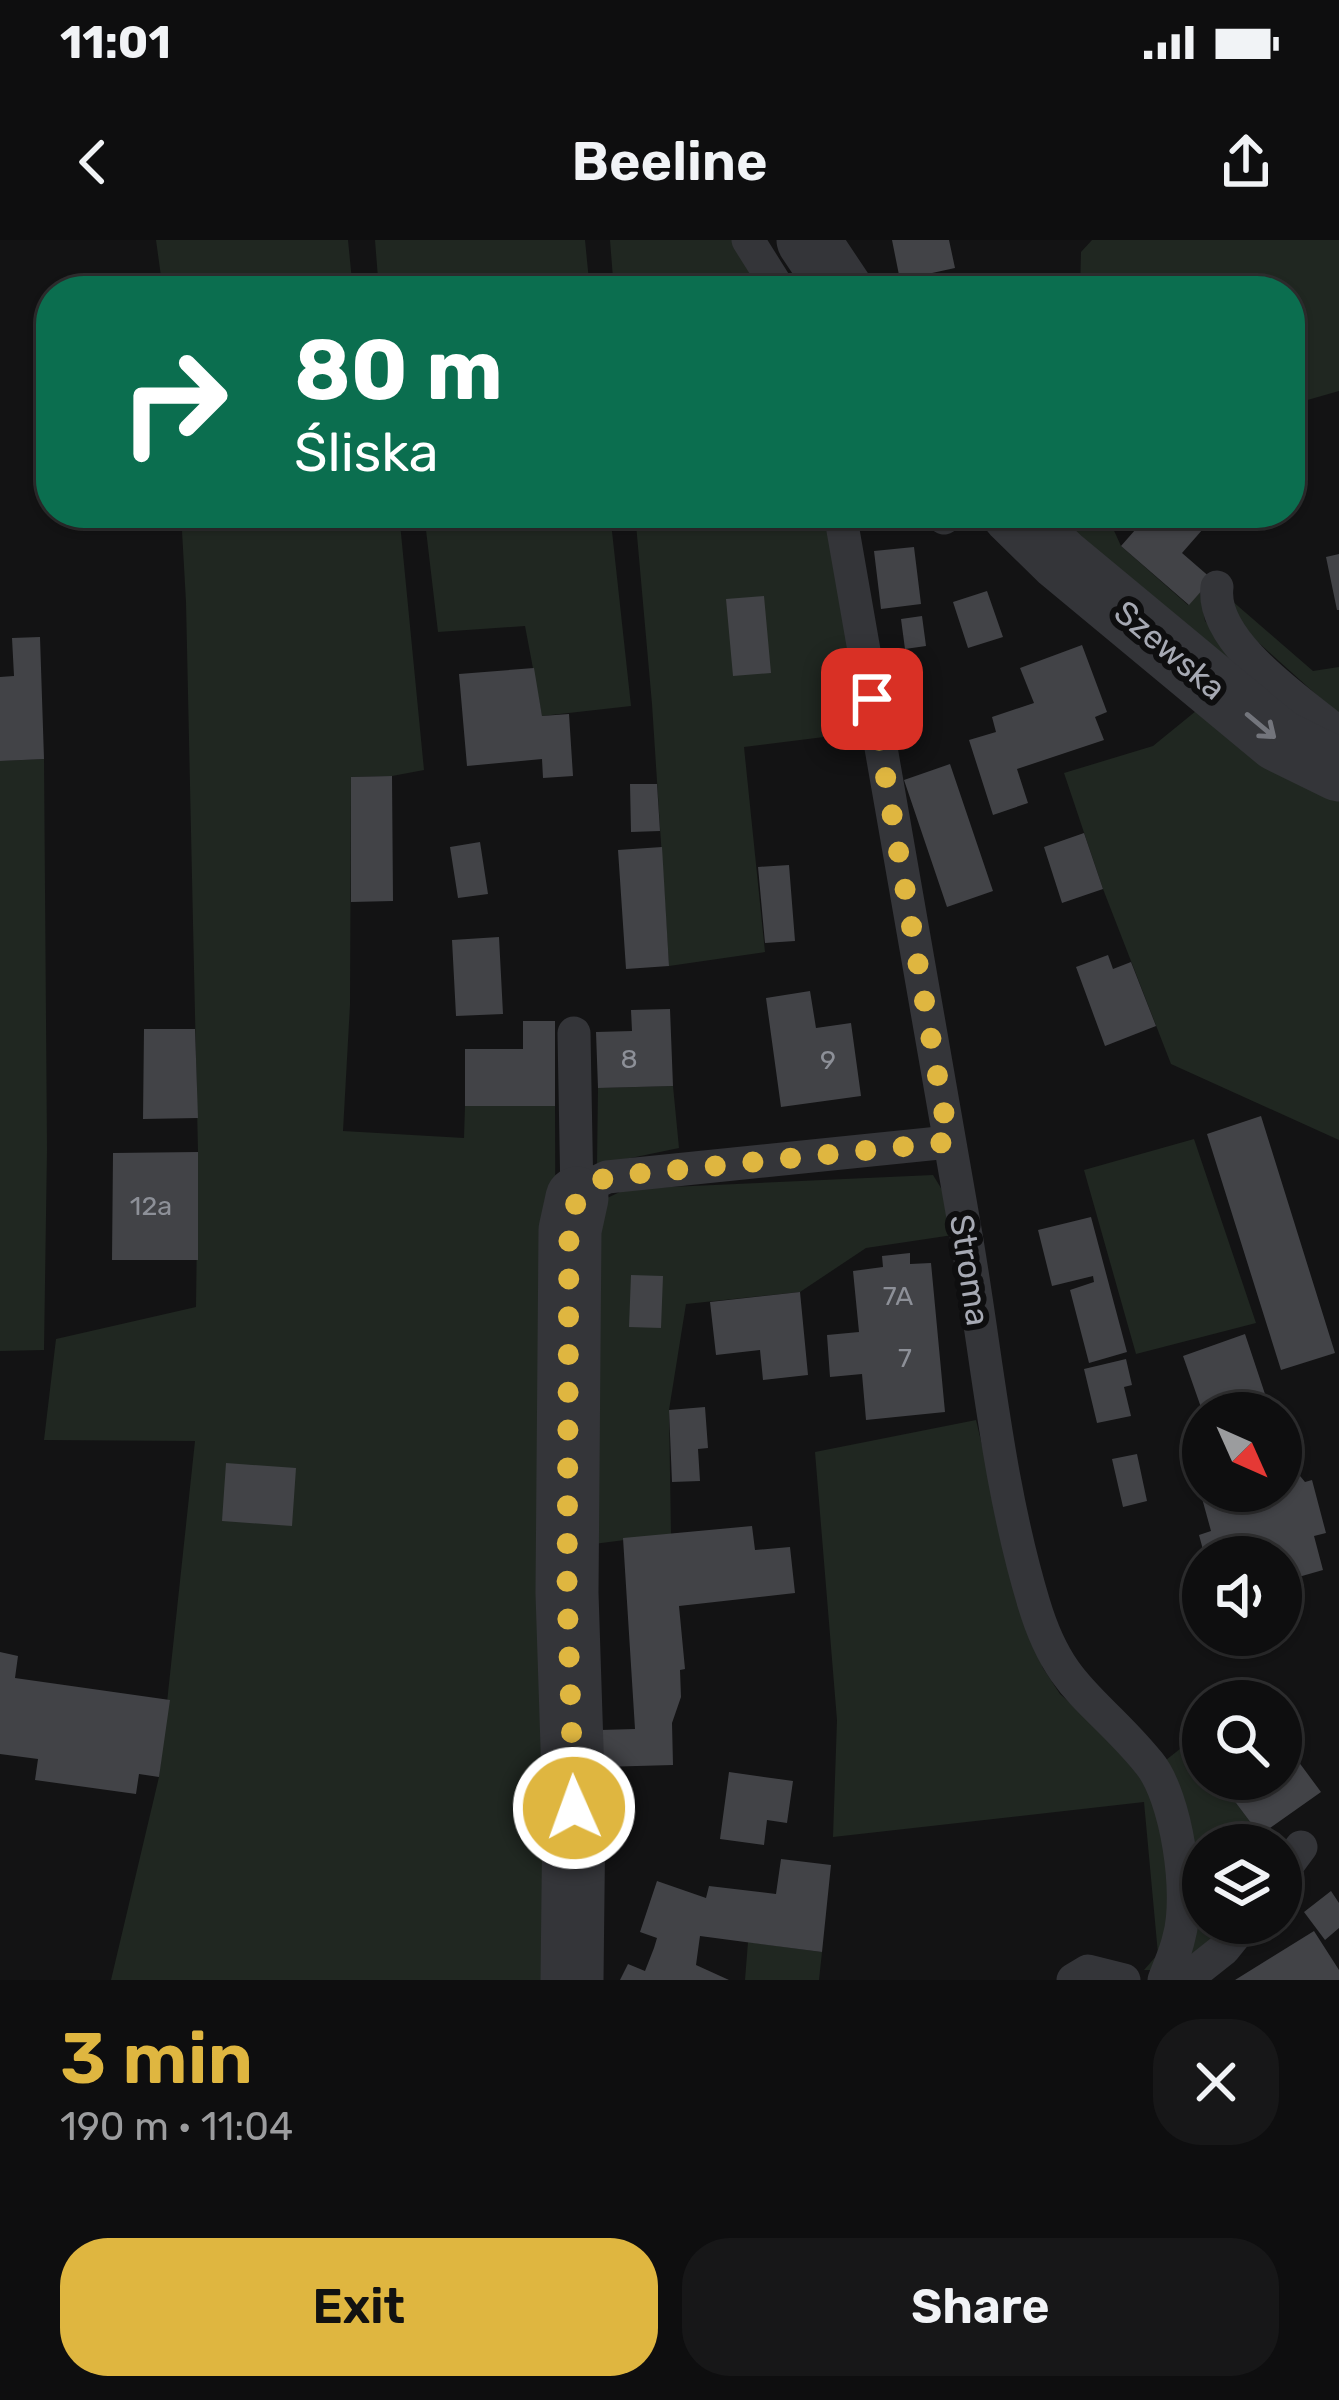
<!DOCTYPE html>
<meta charset="utf-8">
<style>
body{margin:0;font-family:Rubik,sans-serif;background:#171718;color:#f1f3f6;height:100vh;display:flex;flex-direction:column;font-size:45px;white-space:nowrap}
*{box-sizing:border-box;margin:0}
p{font-size:39px;color:#9b9c9e}
.icon{flex:none;width:66px;height:66px;fill:none;stroke:currentColor;stroke-width:2;stroke-linecap:round;stroke-linejoin:round}
.map{position:relative;height:1740px;overflow:hidden}
.panel{display:flex;flex-direction:column;background:#0e0e0f;flex:1}
.panel>*{flex:none}
.banner{position:absolute;left:36px;top:36px;width:1269px;height:252px;border-radius:48px;box-shadow:0 3px 9px #0004,0 0 0 3px #2e2e2f;background:#0b6e4f;color:#fff;overflow:hidden}
.needle{width:78px;rotate:135deg}
.controls{position:absolute;left:1182px;top:1152px;display:grid;gap:24px}
.controls a{display:grid;place-items:center;width:120px;height:120px;border-radius:50%;background:#0e0e0f;box-shadow:0 3px 9px #0004,0 0 0 3px #2e2e2f;font-size:60px}
.pin{position:absolute;display:grid;place-items:center;width:102px;height:102px;color:#fff;margin:-51px;border-radius:24px;box-shadow:0 6px 18px #0006}
.me{position:absolute;width:132px;margin:-66px;rotate:358deg;stroke-linejoin:round;filter:drop-shadow(0 0 9px #0008)}
.turn{display:flex;align-items:center;gap:42px;height:252px;padding:0 60px;font-size:54px}
.turn .icon{width:156px;height:156px;stroke-width:2.5}
.turn b{display:block;font-size:84px;line-height:102px}
.round{display:grid;place-items:center;flex:none;width:126px;height:126px;border-radius:48px;background:#171718}
.headline{display:flex;align-items:center;justify-content:space-between;height:204px;padding:0 60px}
h1{font-size:72px;font-weight:600;line-height:90px;color:#dfb640}
.button{display:flex;gap:24px;margin-top:auto;padding:24px 60px}
.button a{flex:1;height:138px;border-radius:48px;background:#dfb640;color:#111;font-size:48px;font-weight:600;line-height:138px;text-align:center}
.button a+a{background:#171718;color:#f1f3f6}
.status{display:flex;justify-content:space-between;align-items:center;height:84px;padding:0 60px;background:#0e0e0f;direction:ltr}
.status svg{height:33px;fill:currentColor}
header{display:flex;justify-content:space-between;align-items:center;height:156px;padding:0 60px;background:#0e0e0f;font-size:54px;font-weight:600}
.map>svg:first-child{display:block}
</style>
<div class="status"><b>11:01</b><svg viewBox="0 0 49 12"><path d="M0 12V9h3v3zM5 12V6h3v6zM10 12V3h3v9zM15 12V0h3v12zM26 1h20v11H26zM47 4h2v5h-2z"/></svg></div>
<header><svg class="icon" aria-label="back" viewBox="0 0 24 24"><path d="M15 5l-7 7 7 7"/></svg>Beeline<svg class="icon" aria-label="share" viewBox="0 0 24 24"><path d="M12 15V3M7 8l5-5 5 5M5 13v7h14v-7"/></svg></header>
<div class="map">
<svg width="1339" height="1740" viewBox="0 0 1339 1740">
<rect width="100%" height="100%" fill="#131314"/>
<path fill="#202721" d="M156 0H348L353 51H163Z
M375 0H585L590 51H379Z
M610 0H734L766 51H614Z
M1092 0H1339V151L1290 165V51H1080L1081 12Z
M181 273H399L424 530 392 536 351 537 350 765 343 891 464 898 465 866H555L558 1740H111L159 1537 195 1201 44 1200 56 1099 196 1067 198 912 186 362Z
M424 273H610L631 466 542 476 525 386 438 392Z
M635 273H826L864 492 744 507 765 712 669 726 652 464Z
M1031 273H1106L1121 306 1188 365 1200 352 1205 381 1292 469Z
M1231 360 1313 431 1339 427V475L1239 385Z
M1207 462 1339 557V900L1171 824 1103 649 1064 533 1153 506Z
M44 519 47 909 44 1110 0 1111V521Z
M673 846 679 908 597 925 598 848Z
M1194 899 1256 1083 1136 1114 1084 930Z
M933 935 944 953 953 995 866 1008 800 1052 686 1064 669 1170 671 1294 586 1305 583 1040 603 960 626 949Z
M976 1180 1021 1370 1043 1428 1060 1454 1128 1514 1152 1543 1164 1587 1171 1692 1155 1730H1144L1158 1714 1144 1562 833 1597 837 1480 815 1212Z
M1190 1501 1203 1519V1539H1218L1260 1595 1262 1605H1203V1683H1228L1190 1722 1166 1520Z
M748 1702 822 1712 819 1740H745Z"/>
<path fill="#424347" d="M892 0H949L955 28 900 40Z
M1150 273H1217L1182 313 1212 339 1189 365 1121 306Z
M914 307 921 364 881 369 874 311Z
M1339 314V370H1337L1326 317Z
M987 351 1003 397 968 408 953 362Z
M764 356 771 433 733 436 726 359Z
M922 376 926 406 905 409 901 379Z
M40 397 44 519 0 521V437L14 436 12 398Z
M1082 405 1107 472 1095 477 1104 500 1017 529 1028 563 993 575 969 500 996 492 992 477 1034 463 1020 428Z
M534 428 542 476 569 474 573 536 543 538 542 519 467 526 459 434Z
M950 524 993 651 947 667 904 540Z
M392 536 393 661 351 662V537Z
M630 544H657L660 591 631 592Z
M1084 593 1103 649 1062 663 1044 607Z
M480 602 488 654 458 658 450 607Z
M662 607 669 726 626 729 618 610Z
M789 625 795 701 765 703 758 627Z
M499 697 503 774 456 776 452 700Z
M1108 715 1113 729 1131 722 1156 786 1105 806 1076 727Z
M810 751 816 788 851 783 861 856 781 867 766 758Z
M670 769 673 846 598 848 596 792 632 791 631 770Z
M523 781H555V866H465V809H523Z
M144 789H195L198 878 143 879Z
M1261 876 1335 1113 1281 1130 1207 894Z
M198 912V1020H112L113 913Z
M1091 977 1127 1112 1089 1123 1070 1050 1094 1042 1093 1036 1052 1046 1038 990Z
M910 1013V1024L931 1023 945 1172 866 1180 862 1134 830 1137 827 1095 859 1092 853 1031 883 1027 882 1016Z
M631 1035 663 1036 661 1088 629 1087Z
M800 1052 808 1135 763 1140 760 1110 716 1115 710 1062Z
M1245 1094 1265 1154 1203 1173 1183 1116Z
M1126 1119 1132 1145 1124 1147 1131 1176 1097 1183 1084 1129Z
M705 1167 708 1208 698 1209 700 1241 672 1242 669 1170Z
M1137 1214 1147 1261 1123 1267 1112 1219Z
M226 1223 296 1228 292 1286 222 1281Z
M1296 1231 1305 1242 1312 1240 1326 1293 1314 1296 1323 1330 1281 1342V1317H1205L1199 1295 1211 1291 1200 1251H1281V1235Z
M752 1286 755 1310 790 1307 795 1353 679 1366 685 1429 680 1430 681 1457 672 1483 673 1525 601 1527 600 1490 635 1489 623 1298Z
M0 1412 18 1416 15 1438 170 1460 159 1537 139 1534 136 1554 35 1540 38 1519 0 1514Z
M1281 1498 1321 1552 1260 1595 1218 1539H1281Z
M729 1532 793 1541 787 1583 767 1580 764 1605 720 1599Z
M781 1619 831 1625 822 1712 700 1696 696 1725 729 1740H620L628 1724 645 1731 654 1708 657 1698 640 1692 657 1641 706 1658 709 1646 776 1654Z
M1331 1651 1339 1663V1688L1325 1700 1304 1672Z
M1314 1691 1339 1730V1740H1235Z"/>
<g fill="none" stroke-linecap="round" stroke-linejoin="round">
<path stroke="#343539" stroke-width="33" d="M748 0 780 51
M840 273C881 512 924 750 965 989 987 1115 997 1242 1034 1364 1060 1451 1097 1459 1149 1523 1177 1557 1191 1655 1179 1697 1176 1712 1169 1726 1164 1740
M943 273 944 278
M1217 347C1210 402 1300 461 1339 493
M574 793 577 958
M577 958 590 945 607 937 949 902
M1281 1634 1301 1607
M1073 1740 1088 1731 1124 1740
M1185 1740 1224 1709 1245 1683"/>
<path stroke="#343539" stroke-width="63" d="M808 0 842 51
M1013 273 1060 319 1278 500 1339 530
M572 1740 574 1568 567 1353 570 990 577 958"/>
</g>
<defs><path id="oneway-shaft" d="M-6 0H5M1.5-3L5.5 0L1.5 3" fill="none" stroke-width="1.6" stroke-linecap="round" stroke-linejoin="round" transform="scale(3)"/></defs>
<use stroke="#73757c" href="#oneway-shaft" transform="translate(1261 486) rotate(40)"/>
<g fill="none" stroke-linecap="round" stroke-linejoin="round">
<path stroke="#dfb640" stroke-width="21" stroke-dasharray="0 37.8" d="M574 1568 567 1352 569 990C572 962 582 949 607 937L949 902 872 459"/>
</g>
<g text-anchor="middle" dominant-baseline="central" stroke-width="12" stroke-linejoin="round" paint-order="stroke">
<g font-size="27" fill="#8d9098">
<text x="629" y="819">8</text>
<text x="828" y="820">9</text>
<text x="151" y="966">12a</text>
<text x="898" y="1056">7A</text>
<text x="905" y="1118">7</text>
</g>
<g font-size="33" fill="#a6a9b3" stroke="#0e0e0f">
<text transform="translate(1170 410) rotate(40)">Szewska</text>
<text transform="translate(970 1030) rotate(81)">Stroma</text>
</g>
</g>
</svg>
<div class="controls">
<a><svg class="needle" viewBox="-14 -14 28 28"><path d="M0-13l5 13h-10z" fill="#e53935"/><path d="M0 13l5-13h-10z" fill="#9b9c9e"/></svg></a>
<a><svg class="icon" aria-label="sound" viewBox="0 0 24 24"><path d="M4 9h4l5-4v14l-5-4H4zM17 9q2 3 0 6"/></svg></a>
<a><svg class="icon" aria-label="search" viewBox="0 0 24 24"><circle cx="10" cy="10" r="6"/><path d="M15 15l6 6"/></svg></a>
<a><svg class="icon" aria-label="layers" viewBox="0 0 24 24"><path d="M12 4l9 5-9 5-9-5zM3 14l9 5 9-5"/></svg></a>
</div>
<div class="pin" style="left:872px;top:459px;background:#d93025"><svg class="icon" aria-label="arrive" viewBox="0 0 24 24"><path d="M6 21V4h12l-3 4 3 4H6"/></svg></div>
<svg class="me" style="left:574px;top:1568px" viewBox="-20 -20 40 40"><circle r="17" fill="#dfb640" stroke="#fff" stroke-width="3"/><path d="M0-11L8 9 0 5-8 9z" fill="#fff"/></svg>
<div class="banner">
<div class="turn"><svg class="icon" aria-label="right" viewBox="0 0 24 24"><path d="M7 20v-9h11M14 6l5 5-5 5"/></svg><div><b>80 m</b>Śliska</div></div>
</div>
</div>
<section class="panel">
<div class="headline"><div><h1>3 min</h1><p>190 m · 11:04</p></div><a class="round"><svg class="icon" aria-label="close" viewBox="0 0 24 24"><path d="M6 6l12 12M18 6L6 18"/></svg></a></div>
<div class="button"><a>Exit</a><a>Share</a></div>
</section>
